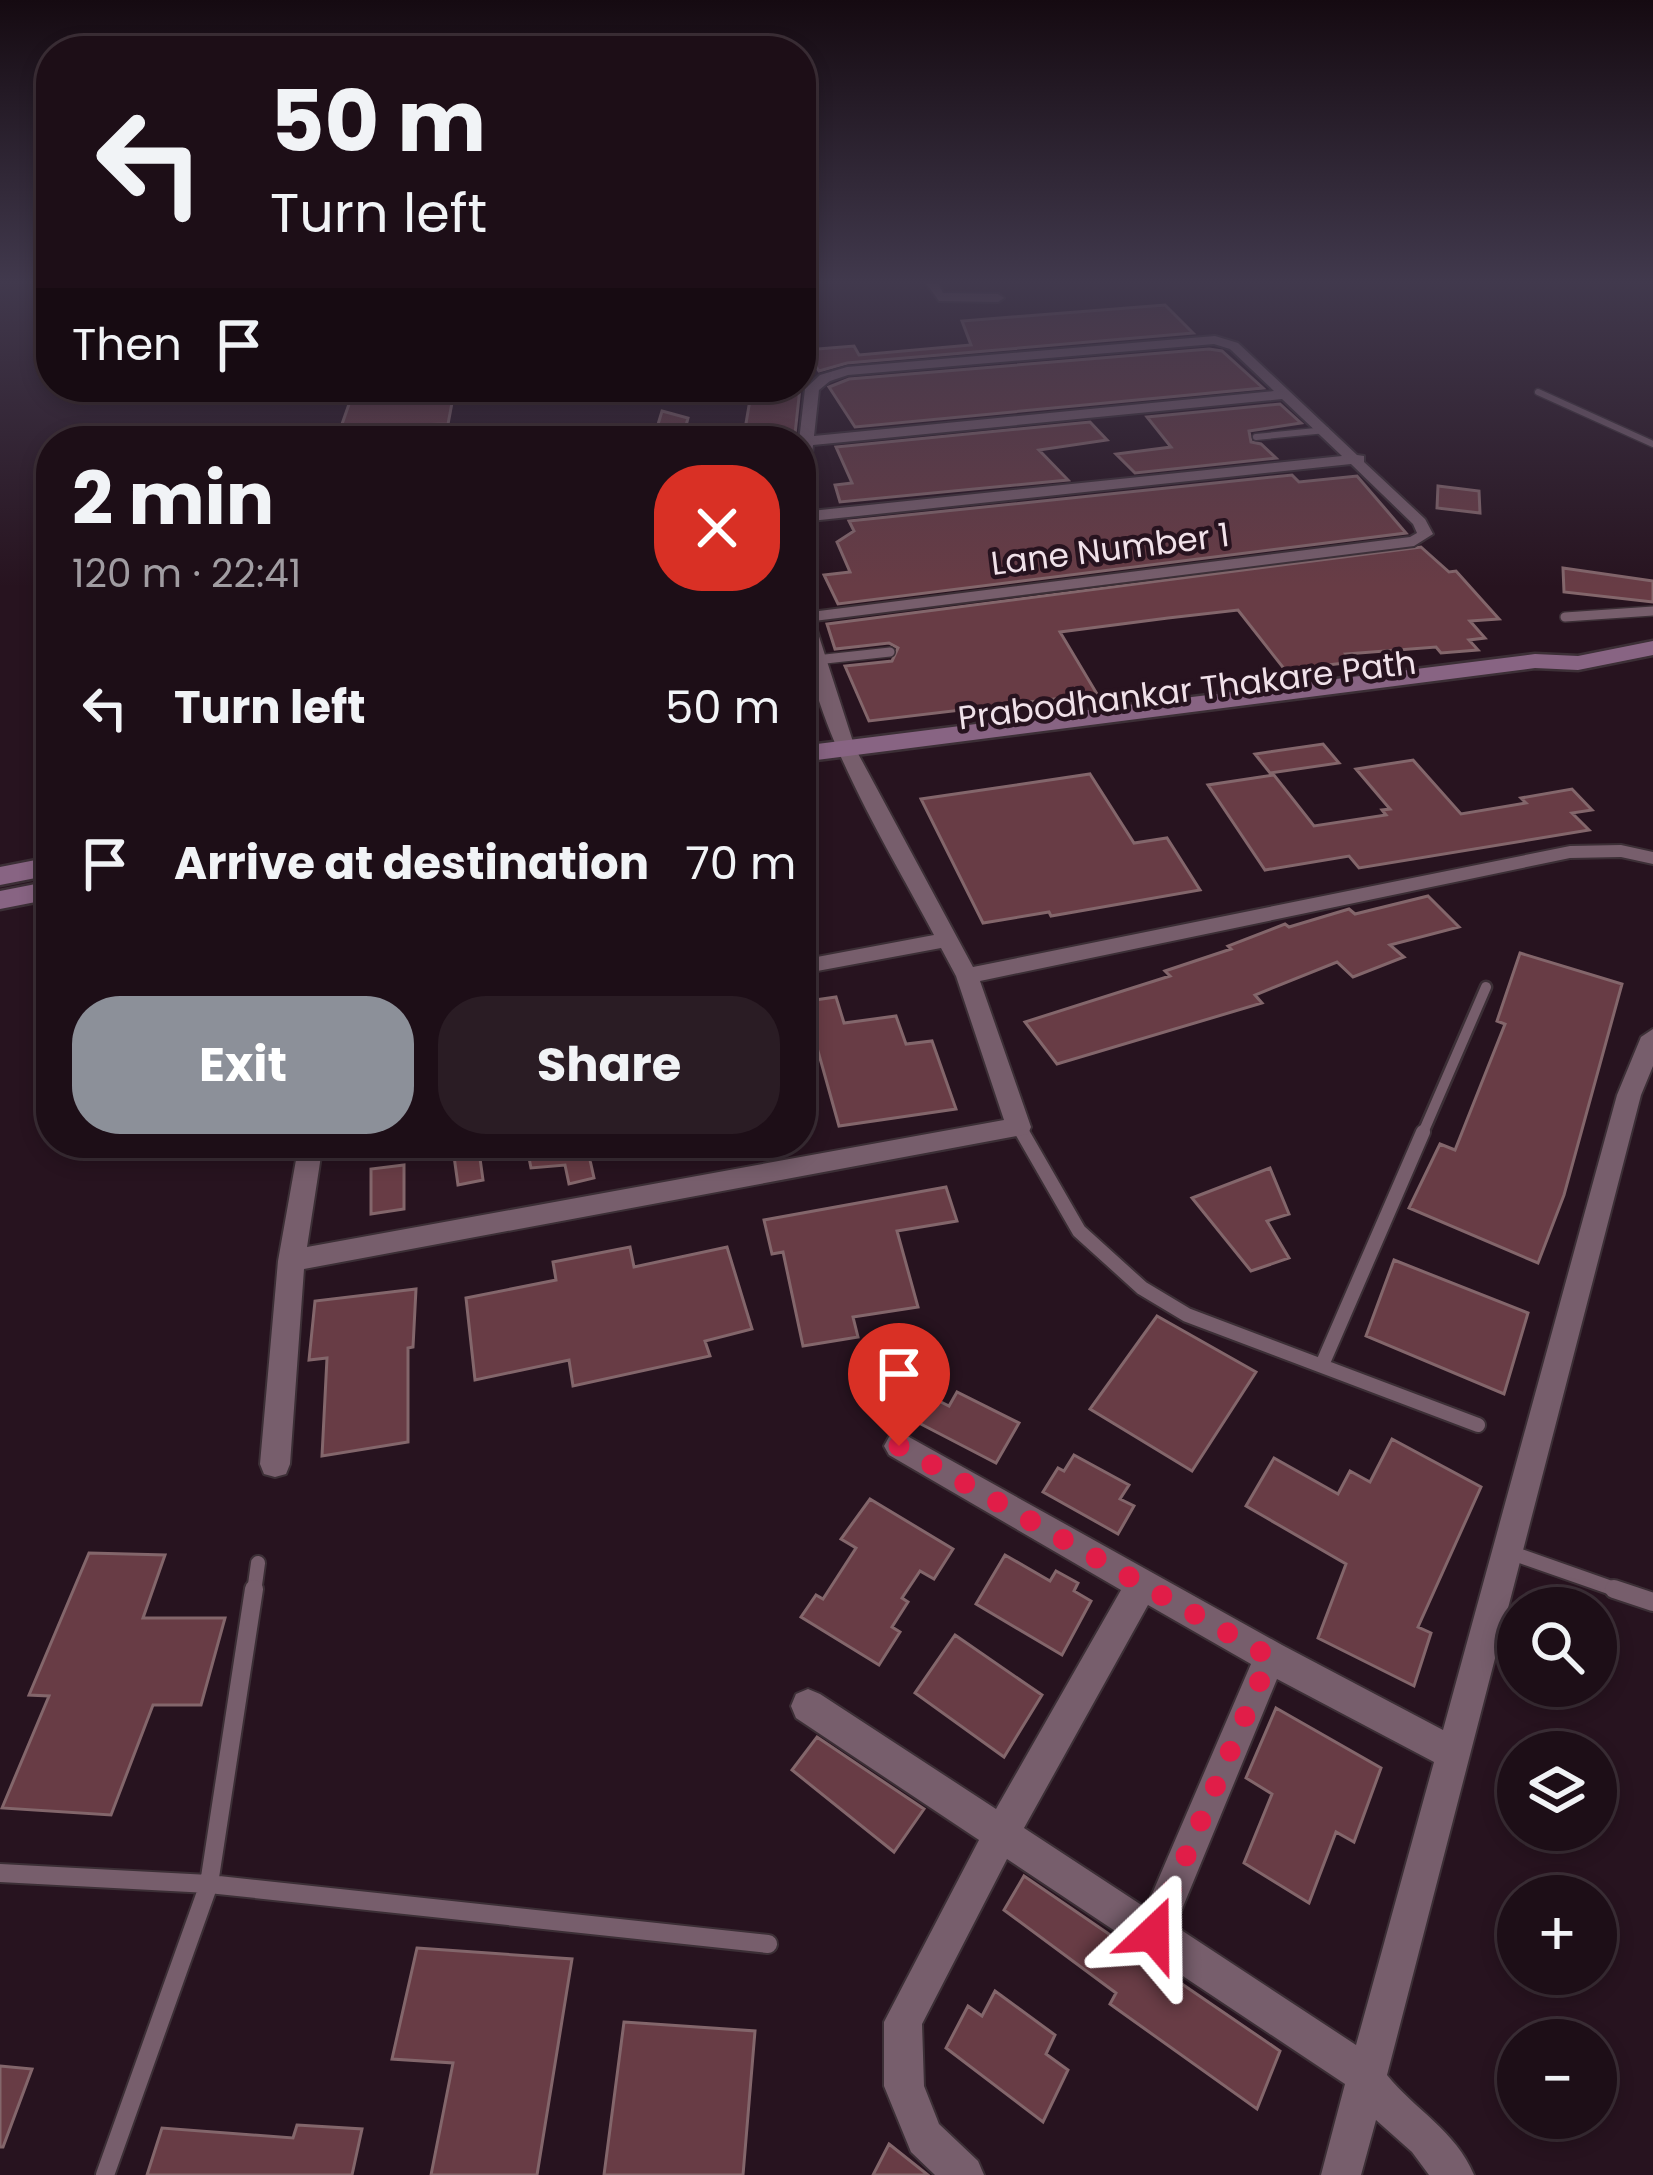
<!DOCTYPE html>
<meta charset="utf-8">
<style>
body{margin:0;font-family:Poppins,sans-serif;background:#2a1c24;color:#f1f3f6;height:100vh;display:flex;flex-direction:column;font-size:45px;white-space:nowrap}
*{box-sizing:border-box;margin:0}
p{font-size:39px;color:#a09ca1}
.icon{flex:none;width:66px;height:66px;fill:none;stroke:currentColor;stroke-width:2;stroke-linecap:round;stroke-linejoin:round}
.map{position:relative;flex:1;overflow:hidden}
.drawer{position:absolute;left:36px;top:426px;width:780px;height:732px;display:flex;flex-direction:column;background:#1d0e17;border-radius:48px;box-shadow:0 6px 18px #0003,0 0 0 3px #3b2e36}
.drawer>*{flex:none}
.banner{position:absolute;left:36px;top:36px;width:780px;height:366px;border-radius:48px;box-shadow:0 6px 18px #0003,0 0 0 3px #3b2e36;background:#1d0e17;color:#f1f3f6;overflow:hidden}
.fabs{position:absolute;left:1497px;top:1587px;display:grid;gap:24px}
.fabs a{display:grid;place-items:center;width:120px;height:120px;border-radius:50%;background:#1d0e17;box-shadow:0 6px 18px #0003,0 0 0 3px #3b2e36;font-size:60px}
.pin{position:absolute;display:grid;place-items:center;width:102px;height:102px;color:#fff;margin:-123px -51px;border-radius:50% 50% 50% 0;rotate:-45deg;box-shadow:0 0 12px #0007}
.pin .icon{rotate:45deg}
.me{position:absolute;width:132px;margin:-66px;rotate:23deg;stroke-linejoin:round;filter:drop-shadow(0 0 9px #0008)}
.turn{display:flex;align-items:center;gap:42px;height:252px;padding:0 36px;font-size:54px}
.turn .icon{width:156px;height:156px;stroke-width:2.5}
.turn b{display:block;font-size:84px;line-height:102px}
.then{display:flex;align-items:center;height:114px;padding:0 36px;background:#0003;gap:24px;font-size:45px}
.round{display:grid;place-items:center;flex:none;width:126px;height:126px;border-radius:48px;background:#2a1c24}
.overview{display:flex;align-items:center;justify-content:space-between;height:204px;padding:0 36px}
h1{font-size:72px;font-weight:700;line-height:90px}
.button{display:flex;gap:24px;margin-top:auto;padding:24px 36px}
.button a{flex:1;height:138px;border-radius:48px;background:#8c9099;color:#fff;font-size:48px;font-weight:700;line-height:138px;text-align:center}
.button a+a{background:#2a1c24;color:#f1f3f6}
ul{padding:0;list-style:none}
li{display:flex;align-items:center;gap:36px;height:156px;padding:0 36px}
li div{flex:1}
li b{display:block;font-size:45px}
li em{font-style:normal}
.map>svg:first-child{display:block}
</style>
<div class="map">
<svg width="1653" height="2175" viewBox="0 0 1653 2175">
<rect width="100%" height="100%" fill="#27131f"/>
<path fill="#683c45" stroke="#83666b" stroke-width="3" d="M1165 305 1193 333 847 363 819 371 805 350 854 346 859 355 971 345 962 321Z
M1209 349 1222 351 1263 388 855 427 829 387 849 379Z
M355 387H455L448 424 341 427Z
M752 388H800L795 434H784V441H743Z
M1280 404 1301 423 1249 431 1251 442 1261 444 1276 458 1135 473 1116 454 1171 447 1147 417Z
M662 411 688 418 682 441H653Z
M1090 422 1107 440 1039 450 1068 480 840 502 835 485 852 483 836 447Z
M1292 475 1299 482 1357 476 1406 533 838 604 824 575 850 572 837 542 854 531 849 521Z
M1438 486 1479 491 1480 513 1437 508Z
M1421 547 1449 572 1456 571 1499 619 1470 621 1485 638 1469 640 1478 650 1441 653 1436 647 1346 654 1353 662 1285 670 1238 610 1168 618 1060 632 1097 694 869 721 845 666 892 661 898 648 889 643 835 649 827 624Z
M1563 568 1653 581V602L1564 592Z
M1323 744 1339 763 1270 773 1255 754Z
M1413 760 1461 814 1526 803 1521 798 1572 789 1592 810 1572 813 1589 830 1359 868 1349 856 1265 870 1208 785 1274 775 1314 826 1386 815 1382 810 1390 809 1356 769Z
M1090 774 1134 843 1167 838 1200 890 1051 916 1049 912 983 923 921 799Z
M1428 896 1459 927 1390 945 1404 957 1353 977 1337 962 1255 995 1262 1003 1057 1064 1025 1022 1170 976 1165 971 1231 949 1228 946 1285 924 1289 927 1349 909 1355 914Z
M1520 953 1622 984 1564 1195 1538 1263 1409 1208 1440 1144 1455 1150 1505 1024 1497 1021Z
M836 997 844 1023 896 1016 906 1044 932 1041 956 1109 839 1126 818 1051 807 1052 801 1028V1002Z
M526 1143H621L622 1153 590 1160 594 1178 569 1184 565 1165 531 1168Z
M478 1144 483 1180 458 1185 453 1149Z
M404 1165V1209L371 1214V1169Z
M1270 1168 1289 1214 1267 1221 1289 1258 1251 1271 1192 1198Z
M946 1187 957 1221 897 1231 918 1307 853 1317 858 1337 803 1346 783 1252 772 1254 764 1220Z
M630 1247 634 1267 727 1247 752 1329 705 1341 710 1356 573 1386 569 1360 475 1380 466 1298 556 1280 553 1262Z
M1394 1260 1528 1313 1504 1394 1366 1336Z
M416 1289 413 1347 408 1348V1442L322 1456 327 1358 309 1360 315 1301Z
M1157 1316 1256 1372 1192 1471 1090 1409Z
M905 1384 949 1406 957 1392 1019 1423 996 1463 890 1408Z
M1392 1439 1481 1487 1418 1627 1431 1633 1414 1686 1318 1638 1346 1564 1246 1506 1274 1458 1338 1494 1350 1471 1370 1482Z
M1074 1455 1129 1485 1120 1499 1134 1506 1118 1534 1043 1492 1058 1468 1064 1471Z
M870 1499 953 1549 934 1579 920 1571 902 1598 908 1602 892 1627 900 1632 879 1665 801 1617 816 1595 823 1599 856 1548 841 1539Z
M89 1553 165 1555 143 1618H225L201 1705H153L111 1815 2 1808 49 1696 29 1695Z
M1005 1555 1050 1581 1056 1571 1078 1583 1074 1591 1091 1601 1062 1655 976 1604Z
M955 1635 1042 1695 1004 1757 915 1693Z
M1276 1708 1381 1768 1354 1842 1336 1832 1309 1903 1244 1863 1272 1794 1246 1778Z
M817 1737 924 1809 894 1852 792 1770Z
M1024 1876 1280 2051 1257 2109 1110 2004 1116 1993 1004 1910Z
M417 1948 572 1959 537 2175H431L453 2063 392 2059Z
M995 1991 1055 2035 1046 2054 1068 2070 1043 2122 946 2048 968 2006 982 2016Z
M624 2022 755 2031 743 2175H604Z
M0 2066 32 2069 3 2147H0Z
M297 2125 362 2129 352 2175H147L162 2128 293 2138Z
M889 2144 928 2175H873Z"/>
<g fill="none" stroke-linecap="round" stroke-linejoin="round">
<defs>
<path id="service-far4" d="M1538 392 1653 444
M1256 437 1326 430"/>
<path id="service-far3" d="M1565 617 1653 611
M816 660 890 652"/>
<path id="service-far2" d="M1019 1127 1024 1135
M1422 1135 1486 987"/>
<path id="service-far1" d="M1022 1132 1079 1231 1142 1288 1187 1315 1478 1425
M1322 1365 1423 1132
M1509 1552 1623 1592
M254 1592 258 1563"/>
<path id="service" d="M1614 1589 1653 1602
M0 1873 209 1884 768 1944
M105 2175 209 1884 254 1589"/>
<path id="minor" d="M926 283H938L943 293 998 294 1004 298 998 302 939 301Z
M1215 336 1238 343 1357 455 1364 456V462L1425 519 1433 534 1414 546 814 621 855 748 973 967 1570 846 1621 845 1653 852V864L1621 857 1570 858 980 981 1031 1127 1028 1134 304 1269 290 1464 286 1474 275 1477 264 1474 260 1464 278 1261 299 1143H323L307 1247 1004 1120 956 976 941 948 801 974V960L934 935C884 840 801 711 801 603L811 612 1410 537 1417 533 1413 524 1351 464 801 522V512L1342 456 1282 399 813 445 808 488 801 492 799 441 805 389 820 375 847 367ZM1214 344 1230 349 1274 391 814 436 819 390 830 381 848 375Z
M609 430V436L604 437 441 441 448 437Z
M1653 1029V1066L1641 1095 1387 2075C1414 2109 1456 2131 1474 2175H1429L1412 2152 1376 2120 1361 2175H1321L1345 2084 1007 1859 922 2024 924 2086 939 2124 978 2161 984 2175H935L911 2152 884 2086V2022L979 1840 796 1718 791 1706 796 1694 808 1689 820 1694 996 1809 1121 1590 889 1455 884 1446 889 1437 899 1433 909 1437 1282 1645 1443 1730 1617 1095 1641 1037ZM1148 1605 1251 1664 1146 1908 1024 1828ZM1277 1679 1434 1762 1356 2045 1175 1926Z"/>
<path id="secondary" d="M1653 641V655L1578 670 1535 668 801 762V746L1535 654 1578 656Z
M51 857V875L0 885V867Z
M51 881V899L0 909V891Z"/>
</defs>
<use href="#service-far4" stroke="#3c2f36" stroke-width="9"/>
<use href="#service-far3" stroke="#3c2f36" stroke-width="12"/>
<use href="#service-far2" stroke="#3c2f36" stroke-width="15"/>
<use href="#service-far1" stroke="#3c2f36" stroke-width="18"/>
<use href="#service" stroke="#3c2f36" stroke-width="22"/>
<use href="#minor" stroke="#3c2f36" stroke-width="4"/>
<use href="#secondary" stroke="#3c2f36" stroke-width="5"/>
<use href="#service-far4" stroke="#775e6c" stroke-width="6"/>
<use href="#service-far3" stroke="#775e6c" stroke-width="9"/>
<use href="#service-far2" stroke="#775e6c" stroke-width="10"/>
<use href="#service-far1" stroke="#775e6c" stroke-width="14"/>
<use href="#service" stroke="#775e6c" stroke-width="18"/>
<use href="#minor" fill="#775e6c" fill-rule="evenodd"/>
<use href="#secondary" fill="#886483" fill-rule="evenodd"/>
</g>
<linearGradient id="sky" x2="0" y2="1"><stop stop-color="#150a11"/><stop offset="0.48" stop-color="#41394d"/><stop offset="1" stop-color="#41394d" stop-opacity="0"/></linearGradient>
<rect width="1653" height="587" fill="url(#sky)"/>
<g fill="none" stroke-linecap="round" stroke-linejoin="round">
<path stroke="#e11d48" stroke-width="21" stroke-dasharray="0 37.8" d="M899 1446 1270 1657 1153 1934"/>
</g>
<g text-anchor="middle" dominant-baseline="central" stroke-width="9" stroke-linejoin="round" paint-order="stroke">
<g font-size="33" fill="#f0e1e9" stroke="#27131f">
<text transform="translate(1110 549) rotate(-7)">Lane Number 1</text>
<text transform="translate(1187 690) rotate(-7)">Prabodhankar Thakare Path</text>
</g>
</g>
</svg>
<div class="fabs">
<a><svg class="icon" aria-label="search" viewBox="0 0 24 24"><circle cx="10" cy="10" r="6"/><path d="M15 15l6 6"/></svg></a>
<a><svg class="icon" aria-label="layers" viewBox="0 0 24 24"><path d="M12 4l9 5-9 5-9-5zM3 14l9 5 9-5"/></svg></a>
<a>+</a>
<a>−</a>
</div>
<div class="pin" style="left:899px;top:1446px;background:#d93025"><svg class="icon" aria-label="arrive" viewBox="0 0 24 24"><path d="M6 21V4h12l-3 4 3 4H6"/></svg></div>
<svg class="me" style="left:1153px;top:1934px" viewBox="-20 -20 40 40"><path d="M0-17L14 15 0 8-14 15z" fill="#e11d48" stroke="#fff" stroke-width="4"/></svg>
<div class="banner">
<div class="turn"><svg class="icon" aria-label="left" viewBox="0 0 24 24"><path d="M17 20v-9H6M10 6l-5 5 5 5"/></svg><div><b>50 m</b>Turn left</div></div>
<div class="then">Then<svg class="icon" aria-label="arrive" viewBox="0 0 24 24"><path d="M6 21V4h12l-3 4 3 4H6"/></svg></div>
</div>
<section class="drawer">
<div class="overview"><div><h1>2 min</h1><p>120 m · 22:41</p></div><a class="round" style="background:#d93025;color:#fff"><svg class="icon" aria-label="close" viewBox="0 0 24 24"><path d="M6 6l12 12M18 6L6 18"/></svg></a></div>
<ul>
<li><svg class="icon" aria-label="left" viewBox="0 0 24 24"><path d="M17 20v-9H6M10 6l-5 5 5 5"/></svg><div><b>Turn left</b></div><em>50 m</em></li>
<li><svg class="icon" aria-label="arrive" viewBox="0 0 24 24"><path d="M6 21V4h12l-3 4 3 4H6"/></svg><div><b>Arrive at destination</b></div><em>70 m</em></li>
</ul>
<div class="button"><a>Exit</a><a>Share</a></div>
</section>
</div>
